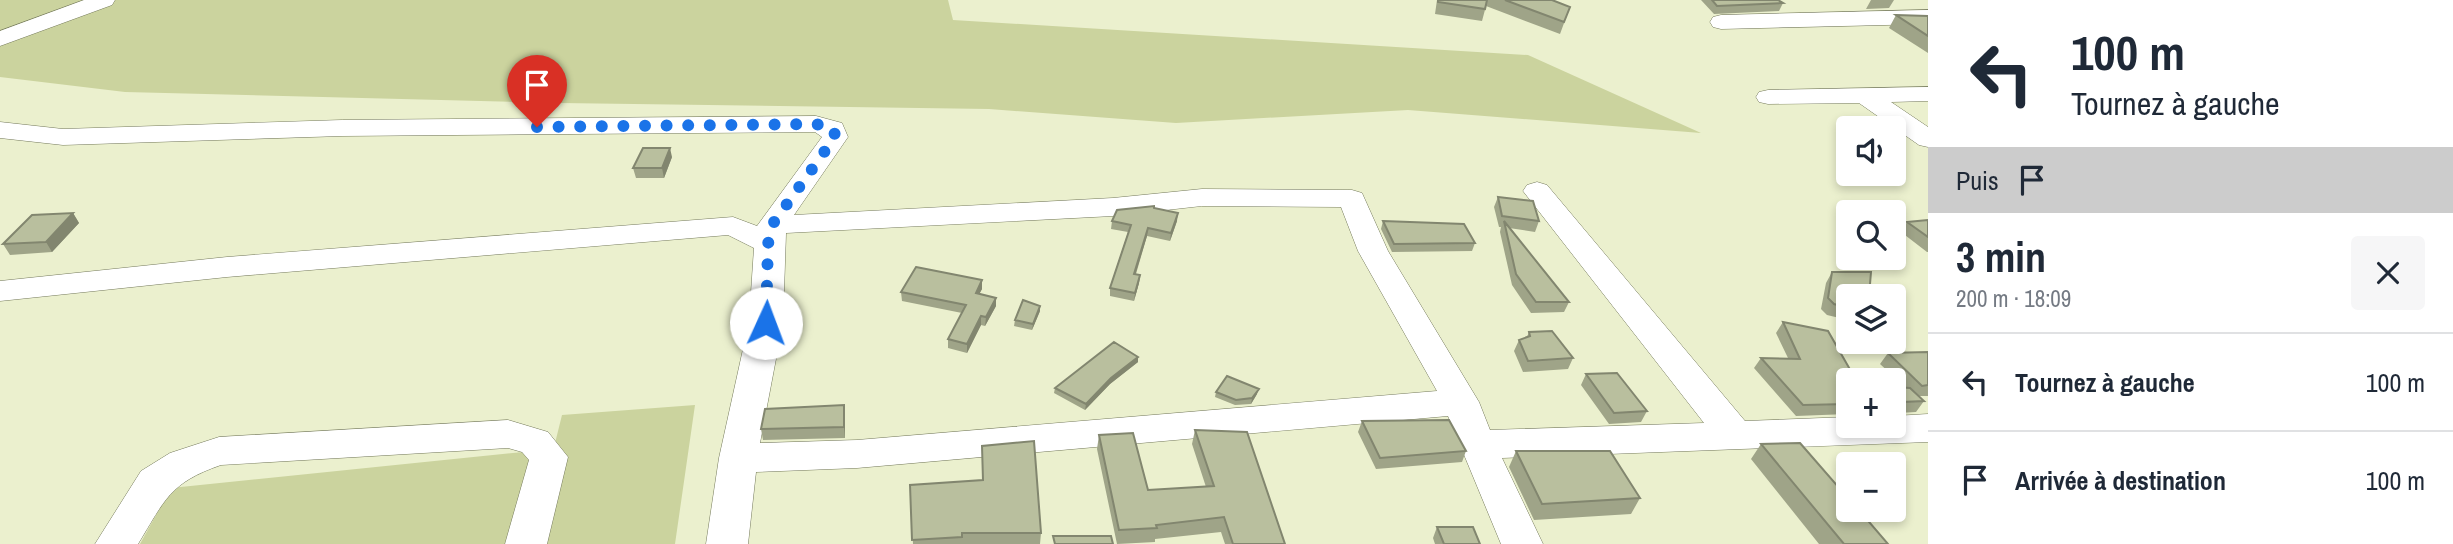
<!DOCTYPE html>
<html lang="fr">
<meta charset="utf-8">
<style>
body{margin:0;font-family:"Archivo Narrow",sans-serif;background:#f6f6f7;color:#1f2937;height:100vh;display:flex;flex-direction:column;font-size:26px;white-space:nowrap}
*{box-sizing:border-box;margin:0}
p{font-size:23px;color:#747a83}
.icon{flex:none;width:38px;height:38px;fill:none;stroke:currentColor;stroke-width:2;stroke-linecap:round;stroke-linejoin:round}
.map{position:relative;flex:1;overflow:hidden}
.panel{display:flex;flex-direction:column;background:#fff;width:525px}
.panel>*{flex:none}
.top-card{background:#fff;color:#1f2937;overflow:hidden}
.tools{position:absolute;left:1836px;top:116px;display:grid;gap:14px}
.tools a{display:grid;place-items:center;width:70px;height:70px;border-radius:7px;background:#fff;box-shadow:0 4px 10px #0003;font-size:35px}
.pin{position:absolute;display:grid;place-items:center;width:60px;height:60px;color:#fff;margin:-72px -30px;border-radius:50% 50% 50% 0;rotate:-45deg;box-shadow:0 0 7px #0007}
.pin .icon{rotate:45deg}
.me{position:absolute;width:77px;margin:-38px;rotate:2deg;stroke-linejoin:round;filter:drop-shadow(0 0 5px #0008)}
.turn{display:flex;align-items:center;gap:24px;height:147px;padding:0 28px;font-size:32px}
.turn .icon{width:91px;height:91px;stroke-width:2.5}
.turn b{display:block;font-size:49px;line-height:60px}
.then{display:flex;align-items:center;height:66px;padding:0 28px;background:#0003;gap:14px;font-size:26px}
.round{display:grid;place-items:center;flex:none;width:74px;height:74px;border-radius:7px;background:#f6f6f7}
.head{display:flex;align-items:center;justify-content:space-between;height:119px;padding:0 28px}
h1{font-size:42px;font-weight:700;line-height:52px}
ul{padding:0;list-style:none}
li{display:flex;align-items:center;gap:21px;height:98px;padding:0 28px;border-top:2px solid #e0e1e3}
li div{flex:1}
li b{display:block;font-size:26px}
li em{font-style:normal}
main{display:flex;flex:1;min-height:0}
.map>svg:first-child{display:block}
</style>
<main>
<div class="map">
<svg width="1928" height="544" viewBox="0 0 1928 544">
<rect width="100%" height="100%" fill="#ebf0ce"/>
<path fill="#cbd39e" d="M0 0H948L953 20 1528 55 1701 133 1408 110 1176 123 989 109 560 103 125 92 0 77Z
M695 405 675 544H530L562 415Z
M533 451 506 544H140L171 488Z"/>
<g fill="none" stroke-linecap="round" stroke-linejoin="round">
<defs>
<path id="minor" d="M84 0H115L112 5 0 46V31Z
M1928 10V24L1721 29 1713 27 1710 22 1713 17 1721 15Z
M1928 87V101L1891 102 1928 127V147L1919 145 1859 103 1768 104 1759 102 1756 97 1759 92 1768 90Z
M816 116 842 123 848 137 794 215 1113 198 1202 189 1352 190 1362 193 1388 251 1479 402 1490 430 1704 423 1523 191 1527 185 1537 182 1547 185 1745 421 1848 417V425H1894V416L1928 414V442L1502 458 1543 544H1501L1448 416 857 468 756 472 748 544H706L719 458 749 322 754 248 728 235 227 277 0 301V281L227 257 733 217 757 226 822 137 815 132 342 136 63 145 0 138V122L63 129 342 120ZM1202 206 1341 207 1358 251 1437 391 857 440 760 443 783 322 786 233 1113 216Z
M508 420 548 432 568 457 547 544H505L529 460 522 452 508 448 221 465C169 483 165 500 138 544H95L141 471 170 453 219 437Z"/>
</defs>
<use href="#minor" stroke="#74795b" stroke-width="1"/>
<use href="#minor" fill="#fff" fill-rule="evenodd"/>
</g>
<path fill="#9fa488" d="M1437 0H1552L1570 7 1560 34 1486 6 1482 21 1435 14Z
M1701 0H1778L1783 3 1779 11 1714 14Z
M1871 0H1894L1889 8 1866 9Z
M1896 15 1928 16V53L1889 28Z
M672 157 664 178H636L633 168Z
M1498 197 1539 221 1535 232 1509 228 1569 302 1564 312 1531 313 1512 285 1500 232 1501 227H1499L1494 207Z
M1154 208 1177 221 1170 241 1147 236 1136 274 1140 275 1139 283 1134 301 1110 296V288L1128 232 1111 229 1112 221Z
M73 213 79 223 52 252 10 255 3 244Z
M1928 220V252H1927L1901 232 1907 222Z
M1383 221 1475 243 1472 251 1392 252 1381 229Z
M1832 272 1848 296V320L1827 315 1821 309 1826 283Z
M982 289 979 294 996 306 985 326 981 325 967 353 948 348V339L962 313 902 301 901 292Z
M1040 311 1032 330 1014 326 1015 320Z
M1783 322 1848 380V414L1796 416 1754 368 1761 358H1788L1776 333Z
M1529 332 1573 358 1568 369 1523 372 1514 351 1519 340 1527 337Z
M1928 352V396H1919L1924 401 1916 412 1898 413 1894 420V387H1905L1880 364 1888 353Z
M1138 357V362L1110 384 1085 410 1054 393 1055 388Z
M1586 374 1647 411 1641 422 1609 424 1581 385Z
M1216 392 1257 394 1251 404 1235 405 1215 397Z
M845 416V438L763 440 761 429Z
M1362 421 1466 451 1462 462 1376 469 1358 432Z
M1195 430 1285 544H1225L1221 532 1155 539V542L1117 544 1097 449 1099 435 1148 490 1206 487 1192 444Z
M1761 444 1888 544H1819L1751 459Z
M982 446 1041 533 1040 544H913L910 485 982 480Z
M1516 451 1640 498 1631 514 1534 520 1509 467Z
M1437 527 1480 544H1435L1433 538Z"/>
<path fill="#82866f" d="M670 148 672 157 664 178 662 168Z
M73 213 79 223 52 252 46 242Z
M1178 213 1177 221 1170 241 1171 233Z
M1148 228 1147 236 1133 282 1134 274Z
M1140 275 1139 283 1134 301 1135 293Z
M982 280V289L975 302 976 293Z
M996 298V306L985 326 986 317Z
M1040 306V311L1032 330 1033 324Z
M981 316V325L967 353V344Z
M1138 357V362L1110 384 1085 410 1086 404 1111 378Z
M1259 389 1257 394 1251 404 1252 398Z
M844 405 845 416V438L844 427Z"/>
<path fill="#b9bf9e" stroke="#82866f" stroke-width="2" d="M1438 0H1487L1485 9 1438 2Z
M1505 0H1552L1570 7 1564 22Z
M1712 0H1778L1783 3 1717 6Z
M1896 15 1928 16V36Z
M643 148H670L662 168H633Z
M1498 197 1533 201 1539 221 1502 216Z
M1154 206V208L1178 213 1171 233 1148 228 1134 274 1140 275 1135 293 1110 288 1131 225 1112 221 1117 210Z
M73 213 46 242 3 244 32 215Z
M1928 220V237L1907 222Z
M1383 221 1464 224 1475 243 1394 244Z
M1504 221 1569 302H1536L1516 274Z
M916 267 982 280 976 293 996 298 986 317 981 316 967 344 948 339 966 305 901 292Z
M1832 272H1871L1869 296H1848V308L1834 304 1828 298Z
M1023 300 1040 306 1033 324 1015 320Z
M1783 322 1828 331 1856 380H1848V404L1803 405 1761 358 1800 359Z
M1552 331 1573 358 1528 361 1519 340 1530 336 1529 332Z
M1114 342 1138 357 1111 378 1086 404 1055 388Z
M1928 352V385L1922 386 1888 353Z
M1617 373 1647 411 1614 413 1586 374Z
M1227 376 1259 389 1252 398 1236 400 1216 392Z
M1894 387 1910 388 1924 401 1902 402 1900 411H1894Z
M844 405V427L761 429 765 409Z
M1449 420 1466 451 1380 458 1362 421Z
M1195 430 1247 432 1285 544H1233L1224 517 1156 525 1157 528 1119 530 1099 435 1133 433 1148 490 1214 486Z
M1034 441 1041 533H962V537L912 540 910 485 983 480 982 446Z
M1800 443 1848 498V509H1858L1888 544H1844L1761 444Z
M1516 451H1610L1640 498 1542 504Z
M1437 527H1473L1480 544H1444Z
M1053 536H1111L1113 544H1055Z"/>
<g fill="none" stroke-linecap="round" stroke-linejoin="round">
<path stroke="#1a73e8" stroke-width="12" stroke-dasharray="0 21.6" d="M537 127 816 124 834 129 835 137 772 225 768 244 766 323"/>
</g>
</svg>
<div class="tools">
<a><svg class="icon" aria-label="sound" viewBox="0 0 24 24"><path d="M4 9h4l5-4v14l-5-4H4zM17 9q2 3 0 6"/></svg></a>
<a><svg class="icon" aria-label="search" viewBox="0 0 24 24"><circle cx="10" cy="10" r="6"/><path d="M15 15l6 6"/></svg></a>
<a><svg class="icon" aria-label="layers" viewBox="0 0 24 24"><path d="M12 4l9 5-9 5-9-5zM3 14l9 5 9-5"/></svg></a>
<a>+</a>
<a>−</a>
</div>
<div class="pin" style="left:537px;top:127px;background:#d93025"><svg class="icon" aria-label="arrive" viewBox="0 0 24 24"><path d="M6 21V4h12l-3 4 3 4H6"/></svg></div>
<svg class="me" style="left:766px;top:323px" viewBox="-20 -20 40 40"><circle r="19" fill="#fff"/><path d="M0-13L10 11 0 6-10 11z" fill="#1a73e8"/></svg>
</div>
<section class="panel">
<div class="top-card">
<div class="turn"><svg class="icon" aria-label="left" viewBox="0 0 24 24"><path d="M17 20v-9H6M10 6l-5 5 5 5"/></svg><div><b>100 m</b>Tournez à gauche</div></div>
<div class="then">Puis<svg class="icon" aria-label="arrive" viewBox="0 0 24 24"><path d="M6 21V4h12l-3 4 3 4H6"/></svg></div>
</div>
<div class="head"><div><h1>3 min</h1><p>200 m · 18:09</p></div><a class="round"><svg class="icon" aria-label="close" viewBox="0 0 24 24"><path d="M6 6l12 12M18 6L6 18"/></svg></a></div>
<ul>
<li><svg class="icon" aria-label="left" viewBox="0 0 24 24"><path d="M17 20v-9H6M10 6l-5 5 5 5"/></svg><div><b>Tournez à gauche</b></div><em>100 m</em></li>
<li><svg class="icon" aria-label="arrive" viewBox="0 0 24 24"><path d="M6 21V4h12l-3 4 3 4H6"/></svg><div><b>Arrivée à destination</b></div><em>100 m</em></li>
</ul>
</section>
</main>
